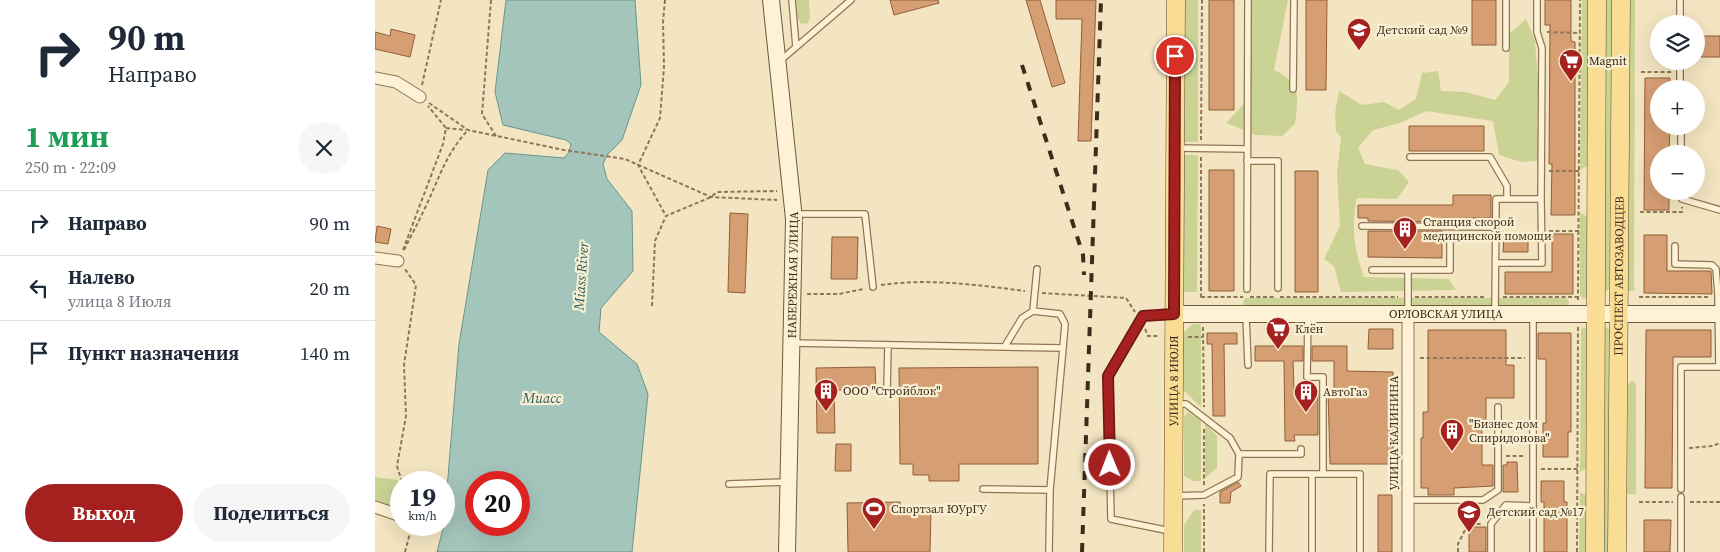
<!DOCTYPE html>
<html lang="ru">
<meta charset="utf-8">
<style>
body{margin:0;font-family:"Source Serif 4",serif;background:#f6f6f7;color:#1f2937;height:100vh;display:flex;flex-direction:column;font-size:19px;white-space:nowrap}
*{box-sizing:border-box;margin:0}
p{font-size:16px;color:#747a83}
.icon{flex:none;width:28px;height:28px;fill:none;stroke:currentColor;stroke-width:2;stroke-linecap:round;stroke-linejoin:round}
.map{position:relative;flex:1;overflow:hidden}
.panel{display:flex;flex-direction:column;background:#fff;width:375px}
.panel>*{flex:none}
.guide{background:#fff;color:#1f2937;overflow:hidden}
.buttons{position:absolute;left:1275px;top:15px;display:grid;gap:10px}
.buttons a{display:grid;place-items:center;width:55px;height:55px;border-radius:50%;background:#fff;box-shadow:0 5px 20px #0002;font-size:25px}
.speed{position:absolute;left:15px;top:471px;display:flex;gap:10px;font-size:25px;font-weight:700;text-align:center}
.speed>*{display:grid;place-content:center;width:65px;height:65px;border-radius:50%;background:#fff;box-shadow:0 5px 20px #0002;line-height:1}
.speed small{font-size:12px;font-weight:400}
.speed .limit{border:8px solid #d22;background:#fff;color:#111}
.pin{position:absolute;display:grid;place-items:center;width:42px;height:42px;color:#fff;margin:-21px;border:2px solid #fff;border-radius:50%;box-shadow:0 1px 5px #0007}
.me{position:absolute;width:55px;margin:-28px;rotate:359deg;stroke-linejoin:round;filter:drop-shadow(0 0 4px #0008)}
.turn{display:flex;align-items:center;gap:18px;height:105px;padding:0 25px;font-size:22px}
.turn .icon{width:65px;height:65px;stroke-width:2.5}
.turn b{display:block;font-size:35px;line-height:42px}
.round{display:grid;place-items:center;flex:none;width:52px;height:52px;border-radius:26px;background:#f6f6f7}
.overview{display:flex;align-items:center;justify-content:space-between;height:85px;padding:0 25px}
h1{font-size:30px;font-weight:700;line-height:38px;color:#1e9e55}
.cta{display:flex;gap:10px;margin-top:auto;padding:10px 25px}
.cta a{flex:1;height:58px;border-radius:30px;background:#a5211f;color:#fff;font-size:20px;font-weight:700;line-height:58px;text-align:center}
.cta a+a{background:#f6f6f7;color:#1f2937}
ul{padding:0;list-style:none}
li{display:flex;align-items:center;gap:15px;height:65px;padding:0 25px;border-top:1px solid #e0e1e3}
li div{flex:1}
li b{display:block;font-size:19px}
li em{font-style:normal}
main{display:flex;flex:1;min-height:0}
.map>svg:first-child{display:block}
</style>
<main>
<section class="panel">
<div class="guide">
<div class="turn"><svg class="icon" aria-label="right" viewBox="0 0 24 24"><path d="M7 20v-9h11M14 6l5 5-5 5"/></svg><div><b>90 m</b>Направо</div></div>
</div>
<div class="overview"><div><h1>1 мин</h1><p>250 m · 22:09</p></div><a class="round"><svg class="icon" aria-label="close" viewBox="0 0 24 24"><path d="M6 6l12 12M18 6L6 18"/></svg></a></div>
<ul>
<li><svg class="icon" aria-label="right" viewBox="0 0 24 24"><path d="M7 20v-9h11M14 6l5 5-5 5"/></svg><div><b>Направо</b></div><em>90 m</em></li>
<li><svg class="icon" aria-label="left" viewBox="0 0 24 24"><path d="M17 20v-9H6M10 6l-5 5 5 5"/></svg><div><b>Налево</b><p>улица 8 Июля</p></div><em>20 m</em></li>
<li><svg class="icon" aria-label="arrive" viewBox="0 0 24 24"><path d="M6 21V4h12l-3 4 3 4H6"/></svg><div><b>Пункт назначения</b></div><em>140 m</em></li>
</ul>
<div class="cta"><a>Выход</a><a>Поделиться</a></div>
</section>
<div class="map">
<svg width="1345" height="552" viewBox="0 0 1345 552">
<rect width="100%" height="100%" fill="#f3e5c1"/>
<path fill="#cad394" d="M421 0H434L435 18 433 23 426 24 422 17Z
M808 0H823V142H808Z
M872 0H913L899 70C927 83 923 97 920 124L907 136 881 135 851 123 873 100 870 58Z
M1207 0H1215L1214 165 1205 170Z
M1228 0H1237L1234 289 1230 292 1226 289Z
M1253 0H1260L1259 291H1252Z
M1151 19 1160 40 1163 84 1162 127 1171 135 1163 161 1146 162 1124 155 1118 121 1051 111 1025 123 998 130 983 148 990 164 1023 170 1034 182 1022 199 982 198C976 228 979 249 989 277L1074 279 1081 290 966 292 959 266 949 259 965 226 962 174 966 137 961 131 960 113 964 91 987 105 1009 102 1024 110 1041 99 1047 73 1063 71 1066 91 1091 92 1120 100 1134 82V34Z
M808 155H823L822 292H807Z
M1205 212 1214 218 1213 296 1209 299 1205 296Z
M870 298H1031V307H870L868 303Z
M1035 298H1118V307H1035Z
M1123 298H1192L1194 302 1192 307H1123Z
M818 324H826V407L808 390V333Z
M1209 327 1213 329 1212 468 1205 472 1206 329Z
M1231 327 1235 330V552H1226L1227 330Z
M1257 381 1261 384V494H1252L1253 384Z
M813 412 826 421V481H818L809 476V417Z
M830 423 842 436V468L830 478Z
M0 477 23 480 18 510 0 504Z
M1205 492 1212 496V552H1204Z
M819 510H826V552H809V525Z"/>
<path fill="#a4c5bc" stroke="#6a958b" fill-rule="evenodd" d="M131 0H260L266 85 247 140 232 155 228 164 232 179 257 211 258 271 226 308 224 332 262 364 273 394 257 552H62L69 525 84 344 113 170 130 153 189 158 194 152 196 144 191 140 128 125 120 92ZM101 482H144V525H101Z"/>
<path fill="#d69e73" stroke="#915e39" d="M515 0H563L564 3 519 15Z
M651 0H665L690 83 677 87Z
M681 0H721L716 141H703L707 19H681Z
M834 0H859V110H834Z
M931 0H952L951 90H931Z
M1097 0H1121V45H1097Z
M1170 0H1196V41L1200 42V215H1176L1177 164H1174L1175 25H1170Z
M16 29 40 35 35 57 0 49V32L15 36Z
M1321 36H1345V57H1321Z
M1270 78H1295V89H1284V126H1295L1294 154H1284V191H1294V210H1269Z
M1034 126H1109V151H1034Z
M834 170H859V291H834Z
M920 171H943V292H920Z
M1078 195H1116V218H1067V222L993 221V218H983V205H1078Z
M355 213 373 214 370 293 353 292Z
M2 226 16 229 13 244 0 242Z
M993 231H1067V258L993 257Z
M1177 234H1198V294H1130V272H1177Z
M1129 235H1153V252H1128Z
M1269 235H1292V271H1336L1337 294 1269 293Z
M457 237H483L482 279H456Z
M994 329H1018V349H993Z
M1053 330H1131V365H1139V398H1111V425H1107V465H1118V486L1079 488V495H1053V488H1046V438H1048V412H1053Z
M1271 330H1336V357H1298L1297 488H1270Z
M832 333H862V344H849L850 416H838L837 344H832Z
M1163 333H1196V432H1193V457H1168V423H1171V359H1163Z
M880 346H928V361H918L919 390H943V435H919L920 441H910L909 361H880Z
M937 346H972V371L1018 372V464H955L953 390H959V361H937Z
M500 367 501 390H459L460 433H442L441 368Z
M663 367V464H584V481H554V475H538V464H525L524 368Z
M461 444H476V471H460Z
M1132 462H1142L1143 492H1128V465H1132Z
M1166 481H1189V502H1192V552H1169V502H1166Z
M863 482 866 486 856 492 855 503H845V492Z
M1003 495H1017V552H1003Z
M525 502V508L534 511H556L555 552H473L472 503Z
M1269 520H1296L1295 552H1269Z
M1094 527H1111V552H1094Z"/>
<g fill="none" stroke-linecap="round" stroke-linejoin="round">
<defs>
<path id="lane" d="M417 0 421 47
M1131 0V48
M1305 24V0
M406 60 476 0
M1305 61V89
M918 89 919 0
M1306 126V154
M802 148 872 149
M1035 157H1115L1132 186V199
M872 161H903V288
M1307 191V199L1345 210
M421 214H490L498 287
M987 226 1121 227
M1300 246V264L1337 265 1341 269 1343 295
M1121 263H1167L1166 199
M997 270H1075V242
M1033 270V313
M872 289 873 0
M658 311 685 314 690 324 688 348
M1120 312 1121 199H1166L1167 48 1162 32V0
M871 316 873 365
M933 316 932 377H948V474H937
M1158 316V552
M417 343 688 348 675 490
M630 346 647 318 658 311 662 269
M512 391 513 345
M800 404H811L855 438 864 454 863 477 829 495 800 496
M864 454H926V449
M948 474H985V552
M354 484 412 482
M608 489 675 490 674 552
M1306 489V367H1344L1343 297 1345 291
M1306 497V552
M1033 500H1108L1123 490V407
M795 531 736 519 733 376 768 316 797 314
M894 552 895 474H937V552
M1116 552V524L1131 505 1158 506"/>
<path id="street" d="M0 78 21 82 45 97
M0 258 23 261
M0 507 26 516
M1033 552V314"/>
<g id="secondary">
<path d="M396 0 419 219 412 552"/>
<path id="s1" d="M799 314H1345"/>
</g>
<g id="primary">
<path id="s2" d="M798 552 801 0"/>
<path d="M1220 552 1222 0"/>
<path id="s3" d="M1242 552 1246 0"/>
</g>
</defs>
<use href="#lane" stroke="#8f7656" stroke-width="8"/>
<use href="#street" stroke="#8f7656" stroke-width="13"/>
<use href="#secondary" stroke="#715739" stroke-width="18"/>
<use href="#primary" stroke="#5c432b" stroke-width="19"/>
<path stroke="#8f7656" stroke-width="2" stroke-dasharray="4 2.5" stroke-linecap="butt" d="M116 0 107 114 121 136
M290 0 288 22 289 67 285 118 263 165 291 216
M1172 32 1205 33
M1266 72H1298
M47 85 66 0
M54 103 93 130 189 150 250 159 336 197 402 200
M71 128 91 130
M826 140 827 0
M826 157V300
M1174 171H1204
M1265 212H1307V207
M1174 231H1204
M28 250 68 144 71 128 53 106
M29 250C36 236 43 223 50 208 64 179 70 155 93 130
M506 285C554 278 602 285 650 291
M667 293 751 298 760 312
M432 294H464L489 289
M826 297H868
M875 297H901
M905 297H1023
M1040 297H1111
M1128 297H1203
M1264 297H1335
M1203 300 1205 0
M277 306 280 241 291 216 336 197 342 192 402 191
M828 327 829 407
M770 329 773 336H783
M813 337H828
M1045 358H1150
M829 429V485
M1314 448 1337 446 1345 443
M1131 456H1148
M1166 469H1203
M27 482 22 466 31 416 29 365 41 285 30 269
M1264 502H1298
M1315 502H1345
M30 552 37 525
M829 552V504
M1083 552V544L1093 524H1108
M1202 552 1203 327"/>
<use href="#lane" stroke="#fdf2d6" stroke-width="5.5"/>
<use href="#street" stroke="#fdf2d6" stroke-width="11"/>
<use href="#secondary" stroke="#fdf2d6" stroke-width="16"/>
<use href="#primary" stroke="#fadd95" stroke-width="18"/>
<path stroke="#3d2d1c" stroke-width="4" stroke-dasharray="9 9" stroke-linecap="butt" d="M647 65 708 255 709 275
M707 552 726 0"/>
</g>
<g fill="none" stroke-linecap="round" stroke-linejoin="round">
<defs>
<path id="route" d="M735 465 733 376 768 316 799 314 800 56"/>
</defs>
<use href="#route" stroke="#6b1514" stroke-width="12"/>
<use href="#route" stroke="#a5211f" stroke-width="9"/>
</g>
<defs>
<symbol id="school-pin" viewBox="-11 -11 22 30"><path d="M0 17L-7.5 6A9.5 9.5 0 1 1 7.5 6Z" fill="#a5211f" stroke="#f9efd2"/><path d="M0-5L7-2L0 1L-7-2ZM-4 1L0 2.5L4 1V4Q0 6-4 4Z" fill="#fff"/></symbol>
<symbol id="supermarket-pin" viewBox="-11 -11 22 30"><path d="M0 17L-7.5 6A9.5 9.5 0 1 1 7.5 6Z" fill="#a5211f" stroke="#f9efd2"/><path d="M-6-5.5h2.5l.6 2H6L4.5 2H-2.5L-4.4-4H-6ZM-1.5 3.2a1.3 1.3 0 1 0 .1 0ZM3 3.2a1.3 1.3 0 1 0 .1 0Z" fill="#fff"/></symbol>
<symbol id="building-pin" viewBox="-11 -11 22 30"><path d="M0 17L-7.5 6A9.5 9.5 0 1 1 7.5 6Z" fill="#a5211f" stroke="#f9efd2"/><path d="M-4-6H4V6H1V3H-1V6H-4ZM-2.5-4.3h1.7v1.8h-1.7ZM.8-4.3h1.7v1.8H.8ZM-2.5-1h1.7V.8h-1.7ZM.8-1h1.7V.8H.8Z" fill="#fff"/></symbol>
<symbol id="stadium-pin" viewBox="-11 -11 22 30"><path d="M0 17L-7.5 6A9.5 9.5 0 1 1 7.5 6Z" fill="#a5211f" stroke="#f9efd2"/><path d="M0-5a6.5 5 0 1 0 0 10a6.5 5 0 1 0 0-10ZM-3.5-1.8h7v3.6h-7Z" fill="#fff"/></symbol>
</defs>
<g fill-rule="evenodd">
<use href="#school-pin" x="970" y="16" width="28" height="38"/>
<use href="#supermarket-pin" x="1182" y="47" width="28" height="38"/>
<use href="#building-pin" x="1016" y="215" width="28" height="38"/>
<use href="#supermarket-pin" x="889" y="315" width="28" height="38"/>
<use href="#building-pin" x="437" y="377" width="28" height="38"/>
<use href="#building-pin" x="917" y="378" width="28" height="38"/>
<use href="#building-pin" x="1063" y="417" width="28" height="38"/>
<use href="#stadium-pin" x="485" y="495" width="28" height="38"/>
<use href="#school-pin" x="1080" y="498" width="28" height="38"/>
</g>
<g text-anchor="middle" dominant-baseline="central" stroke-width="4.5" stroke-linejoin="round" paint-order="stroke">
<g font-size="12" fill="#3d2d1c" stroke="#f9efd2" text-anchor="start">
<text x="1002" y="30">Детский сад №9</text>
<text x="1214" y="61">Magnit</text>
<text x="1048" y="222">Станция скорой<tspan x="1048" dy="14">медицинской помощи</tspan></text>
<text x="920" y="329">Клён</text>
<text x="468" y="391">ООО "Стройблок"</text>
<text x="948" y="392">АвтоГаз</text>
<text x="1094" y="424">"Бизнес дом<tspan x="1094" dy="14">Спиридонова"</tspan></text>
<text x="516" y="509">Спортзал ЮУрГУ</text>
<text x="1112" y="512">Детский сад №17</text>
</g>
<g font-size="12" fill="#3d2d1c" stroke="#f9efd2">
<text transform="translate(418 275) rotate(-89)">НАБЕРЕЖНАЯ УЛИЦА</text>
<text stroke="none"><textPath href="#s3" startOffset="276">ПРОСПЕКТ АВТОЗАВОДЦЕВ</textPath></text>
<text stroke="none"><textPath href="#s1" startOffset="272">ОРЛОВСКАЯ УЛИЦА</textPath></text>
<text stroke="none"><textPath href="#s2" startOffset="171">УЛИЦА 8 ИЮЛЯ</textPath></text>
<text transform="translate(1019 433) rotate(-90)">УЛИЦА КАЛИНИНА</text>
</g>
<g font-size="14" font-style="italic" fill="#2a5f5c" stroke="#f9efd2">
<text transform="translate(206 276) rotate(-86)">Miass River</text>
<text x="167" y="398">Миасс</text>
</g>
</g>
</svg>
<div class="buttons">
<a><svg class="icon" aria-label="layers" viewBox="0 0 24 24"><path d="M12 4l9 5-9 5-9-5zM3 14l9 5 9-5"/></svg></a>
<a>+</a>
<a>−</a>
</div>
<div class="speed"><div>19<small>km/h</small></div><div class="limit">20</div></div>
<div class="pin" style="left:800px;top:56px;background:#d93025"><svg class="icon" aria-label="arrive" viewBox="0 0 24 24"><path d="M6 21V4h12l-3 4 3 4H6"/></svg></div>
<svg class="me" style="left:735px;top:465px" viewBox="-20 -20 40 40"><circle r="17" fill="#a5211f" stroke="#fff" stroke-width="3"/><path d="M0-11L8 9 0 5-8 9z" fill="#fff"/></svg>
</div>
</main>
